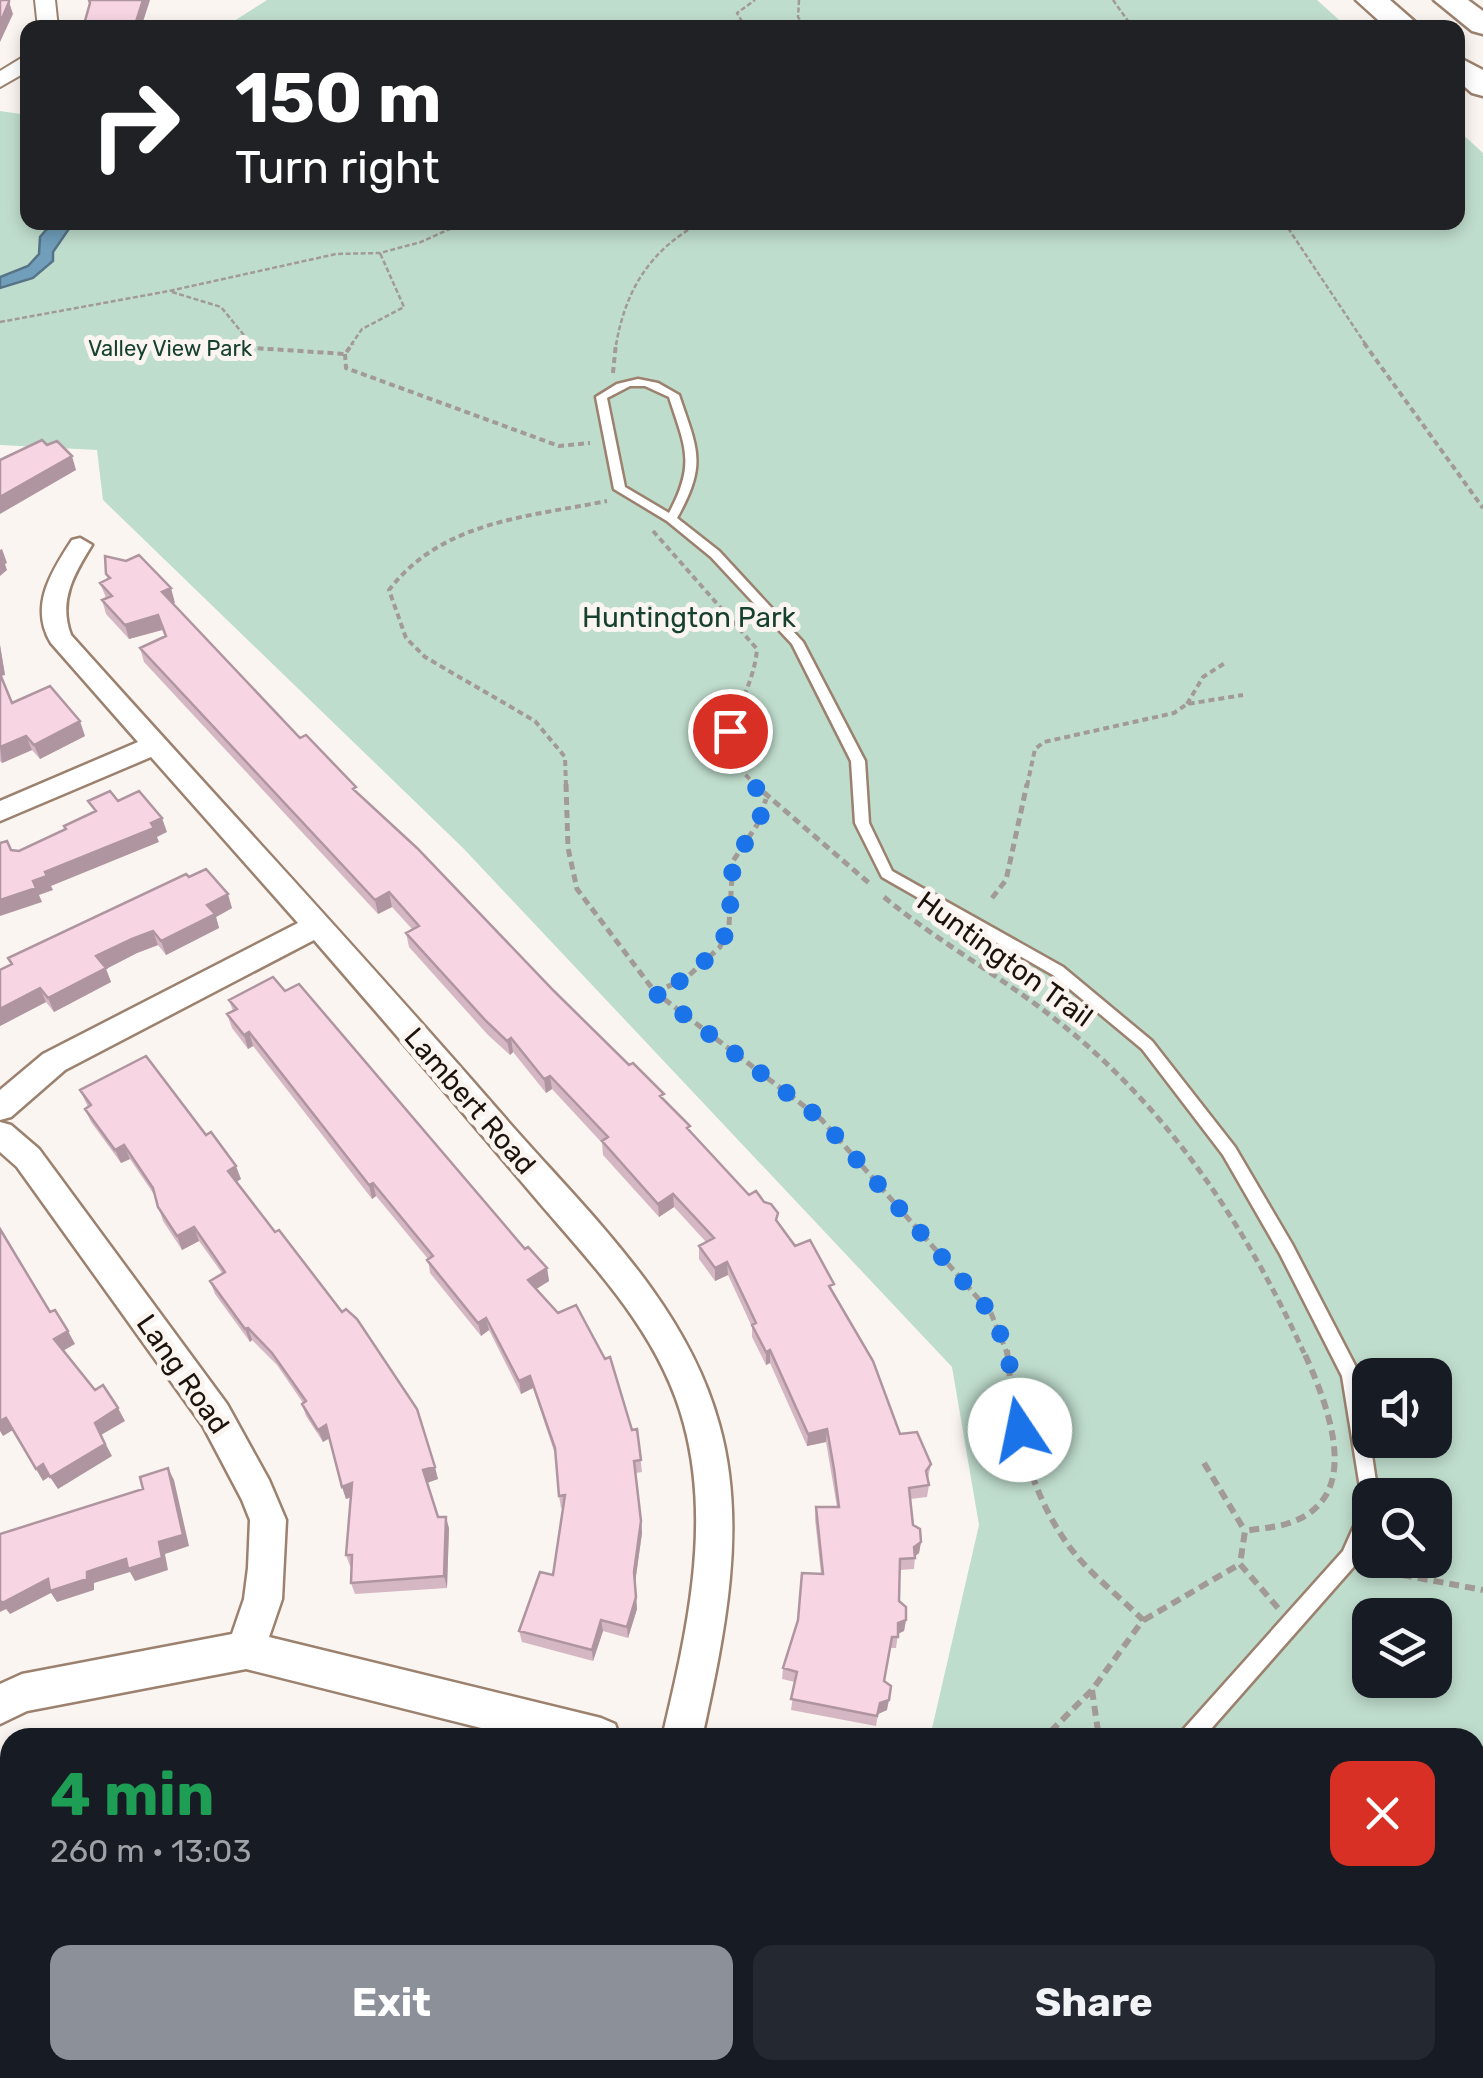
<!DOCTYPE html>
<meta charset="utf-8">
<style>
body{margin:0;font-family:Rubik,sans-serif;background:#242831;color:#f1f3f6;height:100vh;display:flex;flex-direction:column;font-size:38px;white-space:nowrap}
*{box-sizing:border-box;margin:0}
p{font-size:32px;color:#9ea1a6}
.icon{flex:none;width:55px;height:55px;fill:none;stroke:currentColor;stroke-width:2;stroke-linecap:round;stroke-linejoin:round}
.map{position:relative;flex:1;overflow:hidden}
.details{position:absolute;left:0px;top:1728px;width:1485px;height:352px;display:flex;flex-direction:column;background:#171b24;border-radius:30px 30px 0 0;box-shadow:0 5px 15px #0003}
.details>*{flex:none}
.top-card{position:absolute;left:20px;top:20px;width:1445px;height:210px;border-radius:20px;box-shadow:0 5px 15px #0003;background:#202124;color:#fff;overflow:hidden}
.tools{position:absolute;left:1352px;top:1358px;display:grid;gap:20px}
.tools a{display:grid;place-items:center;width:100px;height:100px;border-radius:20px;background:#171b24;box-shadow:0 5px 15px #0003;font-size:50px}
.pin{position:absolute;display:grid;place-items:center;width:85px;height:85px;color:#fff;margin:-42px;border:5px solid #fff;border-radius:50%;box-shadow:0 2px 10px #0007}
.me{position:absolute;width:110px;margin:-55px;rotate:349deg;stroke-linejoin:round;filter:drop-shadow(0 0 8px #0008)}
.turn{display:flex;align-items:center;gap:35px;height:210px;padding:0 50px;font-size:45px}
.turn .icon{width:130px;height:130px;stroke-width:2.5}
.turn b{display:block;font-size:70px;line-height:85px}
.round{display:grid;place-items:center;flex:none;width:105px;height:105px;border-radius:20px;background:#242831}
.head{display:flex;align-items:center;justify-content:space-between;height:170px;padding:0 50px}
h1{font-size:60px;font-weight:700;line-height:75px;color:#1e9e55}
.button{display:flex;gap:20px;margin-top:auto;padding:20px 50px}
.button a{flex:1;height:115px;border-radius:20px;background:#8c9099;color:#fff;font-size:40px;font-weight:700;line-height:115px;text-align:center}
.button a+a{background:#242831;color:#f1f3f6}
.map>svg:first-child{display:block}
</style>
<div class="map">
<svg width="1483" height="2078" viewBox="0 0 1483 2078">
<rect width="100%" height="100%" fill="#fbf5f1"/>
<path fill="#bfddcd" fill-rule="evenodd" d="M267 0H1317L1347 27 223 28Z
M0 111 27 115 28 222H1458V130L1483 153V1844L1475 1839V1738L930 1737 979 1525 952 1367 463 848 103 500 97 450 0 445ZM1370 1375H1435V1440H1370ZM1370 1495H1435V1560H1370ZM1370 1615H1435V1680H1370Z"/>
<path fill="#709ebb" stroke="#577486" stroke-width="2.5" d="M53 222 73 223 53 252V261L33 278 0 288V277L28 266 39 254 40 237Z"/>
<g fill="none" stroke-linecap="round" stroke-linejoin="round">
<defs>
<path id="service" d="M638 379 658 383 679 395C698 451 707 464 677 518L719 551 803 642 865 761 869 823 892 871 1063 967 1152 1041 1235 1147 1292 1244 1360 1375 1378 1495H1370V1532L1357 1563 1203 1738H1179L1182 1731 1343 1551 1363 1506 1342 1376 1280 1254 1223 1155 1142 1049 1053 975 882 877 855 823 851 761 792 644 711 557 667 521 614 489 596 397 617 384ZM630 386H645L669 397C685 447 696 463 669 513L625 487 607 398Z"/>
<path id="minor" d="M80 538 92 545C74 574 58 601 71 635 216 797 363 954 505 1118 586 1211 686 1302 719 1424 748 1527 724 1636 702 1738H662C686 1636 712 1527 684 1424 659 1329 587 1260 526 1187 456 1104 385 1022 314 940L65 1070 11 1117 0 1120V1090L43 1054 298 923 151 757 0 821V801L138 742 51 643C29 607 51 572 72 540Z
M0 1122 11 1125 39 1149 227 1404 269 1480 286 1520 282 1599 269 1637 601 1718 615 1724 620 1738H521L246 1669 27 1711 0 1724V1684L22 1674 232 1634 244 1599 248 1568 250 1520 242 1500 203 1426 17 1167 0 1152Z
M1353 2070H1400L1403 2078H1356Z"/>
<path id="tertiary" d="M35 0H55L58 28H38Z
M28 54V71L0 87V71Z"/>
<path id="motorway" d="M1356 0H1390L1422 28H1387Z
M1434 0H1468L1483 11V34L1472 31Z
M1458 57 1483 70V96L1472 93 1458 81Z"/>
</defs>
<use href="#service" stroke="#9b816e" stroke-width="5"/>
<use href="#minor" stroke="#9b816e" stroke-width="5"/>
<use href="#tertiary" stroke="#9b816e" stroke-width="4"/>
<use href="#motorway" stroke="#9b816e" stroke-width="5"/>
<path stroke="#a29a95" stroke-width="2.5" stroke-dasharray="5 2.5" stroke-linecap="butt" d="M799 0 798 17 806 28
M1113 0 1133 28
M746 28 737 13 755 0
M1284 222 1366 345
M172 292 221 307 252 345
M0 322 169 291 336 254 380 253 421 242 465 222
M351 345 362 329 404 307 380 253
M616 345C626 288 651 249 702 222"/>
<path stroke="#a29a95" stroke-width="4" stroke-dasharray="6 4" stroke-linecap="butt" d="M250 343 254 348 345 354 353 343
M1364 343 1483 508
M345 354 346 368 559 446 590 443
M613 373 616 343
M653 531 757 649C753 702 704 741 757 786
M1187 704 1203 677 1225 663
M566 786 565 757 535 721 425 657 406 638 389 590C442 521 527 517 607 501
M1027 786 1035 749 1044 742 1174 713 1187 704 1243 695"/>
<path stroke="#a29a95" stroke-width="5" stroke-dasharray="8 5" stroke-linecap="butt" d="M566 784 568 848 577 889 655 992 821 1119 991 1313 1007 1353
M754 784 869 883
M884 897C937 941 997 974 1051 1016 1165 1103 1245 1224 1304 1353
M992 898 1006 880 1027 784
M655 992 685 979 720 947 729 925 733 861 757 825 766 799"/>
<path stroke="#a29a95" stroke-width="6" stroke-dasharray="10 6" stroke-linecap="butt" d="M1007 1350C1013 1417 1027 1486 1066 1542 1086 1571 1118 1595 1143 1620L1092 1690 1044 1738
M1204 1463 1245 1531
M1372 1564 1402 1575 1483 1590
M1278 1608 1240 1564 1245 1531C1260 1528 1277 1528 1292 1522 1366 1495 1326 1401 1303 1350
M1144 1620 1240 1564
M1092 1690 1099 1738"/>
<use href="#service" fill="#fff" fill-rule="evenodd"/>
<use href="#minor" fill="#fff" fill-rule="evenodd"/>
<use href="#tertiary" fill="#fff" fill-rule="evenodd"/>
<use href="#motorway" fill="#fff" fill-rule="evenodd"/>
</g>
<path fill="#d5b7c3" d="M28 82V103L24 102 20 90Z
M106 574 175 603H173L300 738 357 793 664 1100 690 1132 749 1195 778 1222 834 1294 900 1434 931 1464 928 1478 929 1485 927 1497 910 1499 913 1525 921 1542 919 1553 915 1556 914 1569 899 1570V1601L906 1620 904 1631 898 1634 896 1648H890L884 1681 887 1710 878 1714 876 1726 791 1710 795 1682 782 1679 783 1668 821 1574 815 1519 816 1507H837L826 1442 807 1446 770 1363 766 1365 752 1337V1327L728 1275 715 1281 699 1259V1246L706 1242 674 1207 659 1217 603 1155 602 1143 552 1089 546 1093 513 1052 510 1055 488 1035 409 947 406 933 412 929 392 907 378 914 144 662 140 648 165 637 162 630 129 639 106 614 102 600 106 598 100 583 108 579Z
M0 645 5 675 1 676 12 703 85 736 40 759 32 750 2 763 0 761Z
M189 877 232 908 216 917 219 928 166 955 158 945 137 953 106 969 111 982 54 1012 46 1002 0 1026V970L11 965 8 958Z
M285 991 525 1249 547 1268 549 1281 536 1289 632 1430 637 1429 642 1472 636 1473 642 1533 635 1583 637 1609 628 1638 603 1631 593 1661 522 1642 519 1631 553 1575 563 1507 561 1508 559 1496 556 1457 533 1388 521 1394 489 1330 481 1336 430 1273 428 1259 376 1196 372 1199 253 1046 248 1049 232 1028 227 1014 233 1011 229 1000Z
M80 1090 206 1135 241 1179 236 1182 438 1479 427 1482 438 1517 449 1528 447 1588 355 1594 351 1583 352 1566H350L346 1555 351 1497 346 1499 329 1438 323 1442 306 1416 302 1404 303 1403 277 1365 252 1340 250 1342 215 1294 210 1281 222 1273 199 1241 182 1250 163 1221 155 1196 130 1159 121 1163 91 1122 85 1109 88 1107Z
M1020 2070H1048L1045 2077Z
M1076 2070H1237L1236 2071 1246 2078H1094Z"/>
<path fill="#ae959f" d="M143 0H152H150L141 28H134Z
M9 2 13 14 0 42V23Z
M72 456 76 470 0 514V497Z
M2 549 7 563 5 564 7 570 0 576V550Z
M171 588 175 603 166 606 162 592Z
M158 615 162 630 129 639 125 625Z
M0 645 5 675 0 676Z
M80 721 85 736 40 759 34 745Z
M26 736 32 750 2 763 0 747Z
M162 818 167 832 157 837 159 842 51 886 53 890 39 895 42 902 0 916V900L45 872Z
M389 892 392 907 378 914 375 900Z
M228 894 232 908 216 917 219 928 166 955 161 941 207 905Z
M153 931 158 945 137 953 106 969 111 982 54 1012 48 998 96 956 132 939Z
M40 988 46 1002 0 1026V1009Z
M249 1032 253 1046 248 1049 244 1035Z
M511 1038 513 1052 510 1055 507 1041Z
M550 1076 552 1089 546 1093 544 1079Z
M124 1145 130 1159 121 1163 115 1150Z
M236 1166 241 1179 233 1184 228 1171Z
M373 1183 376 1196 372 1199 369 1185Z
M673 1194 674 1207 659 1217 658 1204Z
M194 1227 199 1241 182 1250 177 1236Z
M727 1262 728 1275 715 1281V1268Z
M547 1268 549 1281 530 1293 528 1280Z
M486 1318 489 1330 481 1336 478 1323Z
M248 1328 252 1340 250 1342 245 1329Z
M68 1331 75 1344 61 1352 54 1339Z
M770 1350V1363L766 1365V1352Z
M530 1376 533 1388 521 1394 519 1381Z
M118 1408 125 1421 101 1435 112 1456 58 1489 50 1477 95 1423Z
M6 1418 13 1430 3 1436 0 1431V1421Z
M326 1425 330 1438 323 1442 318 1430Z
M827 1429 826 1442 807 1446 808 1434Z
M43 1464 50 1476 43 1481 36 1469Z
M435 1467 438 1479 427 1483 423 1470Z
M168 1468 174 1480 189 1546 165 1554 168 1570 135 1581 130 1572 94 1583V1590L57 1602 51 1593 10 1614 6 1609 0 1612V1599L48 1579 87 1572 159 1542Z
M352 1483 357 1495 346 1499 342 1487Z
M446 1517 449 1528 447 1588 444 1576Z
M641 1521 642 1533 635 1583 637 1609 628 1638 627 1627Z
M921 1542 919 1553 913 1558 914 1547Z
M601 1620 603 1631 593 1661 592 1650Z
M906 1620 904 1631 897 1634 898 1623Z
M889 1700 887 1710 878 1714 880 1703Z
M10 1851V1863L4 1864 0 1859V1854Z
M10 2026V2051L4 2063 0 2060V2045Z
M78 2070H90L86 2078H74Z"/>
<path fill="#f8d5e3" stroke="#ae959f" stroke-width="2.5" d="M0 0H9V2L0 23Z
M89 0H143L134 28H83L90 3Z
M42 440 47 445 57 441 72 456 0 497V460Z
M139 555 171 588 162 592 300 738 306 735 356 787 353 789 417 848 554 991 629 1065 633 1063 664 1094 660 1096 690 1126 687 1128 749 1195 756 1191 764 1202 771 1204 778 1213 776 1220 795 1246 810 1240 834 1284 829 1286 873 1361 900 1434 917 1432 931 1464 926 1471 929 1485 909 1488 913 1525 920 1529 921 1542 914 1547 915 1558 900 1559 899 1601 906 1607V1620L898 1623V1637H892L884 1681 891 1686 889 1700 880 1703 877 1716 791 1699 797 1672 783 1668 798 1620 802 1573 823 1574 816 1507H839L834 1469 827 1429 808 1434 770 1350 766 1352 752 1325 756 1323 727 1262 715 1268 699 1246 714 1238 673 1194 658 1204 602 1141 608 1137 550 1076 544 1079 511 1038 507 1041 486 1021 406 933 419 926 389 892 375 900 140 648 166 636 158 615 125 625 102 600 112 596 100 583 110 578 106 574 105 556 126 561Z
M0 674 12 703 50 686 80 721 34 745 26 736 0 747Z
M110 791 118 801 139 791 162 818 151 823 154 828 45 872 47 876 33 881 36 888 0 900V843L7 841 11 850 19 851 66 829 64 826 96 811 88 801Z
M206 869 228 894 207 905 215 914 161 941 153 931 132 939 96 956 106 968 48 998 40 988 0 1009V970L12 964 8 958 186 874 189 877Z
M273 977 285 991 299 984 525 1249 528 1247 547 1268 528 1280 558 1313 576 1305 605 1359 610 1357 632 1430 637 1429 641 1460 634 1461 641 1521 634 1572 636 1597 627 1627 601 1620 592 1650 519 1631 540 1572 553 1575 565 1495 559 1496 555 1448 530 1376 519 1381 486 1318 478 1323 427 1260 433 1256 373 1183 369 1185 249 1032 244 1035 227 1014 237 1009 229 1000Z
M146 1056 206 1135 211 1132 236 1166 228 1171 275 1232 279 1230 342 1312 346 1309 357 1319 417 1409 435 1467 423 1470 438 1517H446L444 1576 351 1583 352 1555H346L352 1483 342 1487 326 1425 318 1430 302 1404 306 1401 272 1353 248 1328 245 1329 210 1281 225 1272 194 1227 177 1236 158 1207 153 1188 124 1145 115 1150 85 1109 91 1105 80 1090Z
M0 1229 50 1312 55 1310 68 1331 54 1339 95 1390 103 1385 118 1408 95 1423 105 1444 50 1477 43 1464 36 1469 6 1418 0 1421Z
M168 1468 183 1535 159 1542 162 1558 128 1569 126 1559 87 1572V1579L50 1591 48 1579 2 1603 0 1600V1534L143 1489 140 1477Z
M218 1734 254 1736 217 1738Z
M10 1791V1851L0 1854V1793Z
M1475 1886 1483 1895V2030L1478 2034 1475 2031Z
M8 1960 10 1961V2026L0 2045V1965L4 1967Z
M36 2070H78L74 2078H57Z
M125 2070H467L491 2078H121Z
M1096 2070H1237L1236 2071 1246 2078H1114Z"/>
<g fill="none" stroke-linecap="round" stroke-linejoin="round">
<path stroke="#1a73e8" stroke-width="18" stroke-dasharray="0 32.4" d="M730 731C730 762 746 778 766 798L758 825 733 861 729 925 720 947 685 979 654 992 821 1119 991 1313 1007 1349 1020 1430"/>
</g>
<g text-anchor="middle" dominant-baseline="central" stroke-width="10" stroke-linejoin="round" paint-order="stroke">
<g font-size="22" fill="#17412f" stroke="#fbf5f1">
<text x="170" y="348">Valley View Park</text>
</g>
<g font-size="28" fill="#17412f" stroke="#fbf5f1">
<text x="689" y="617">Huntington Park</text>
</g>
<g font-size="28" fill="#1d130c" stroke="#fbf5f1">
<text transform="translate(1005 959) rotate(36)">Huntington Trail</text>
<text transform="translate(470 1101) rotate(49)">Lambert Road</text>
<text transform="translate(183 1374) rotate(55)">Lang Road</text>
</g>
</g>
</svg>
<div class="tools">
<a><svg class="icon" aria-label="sound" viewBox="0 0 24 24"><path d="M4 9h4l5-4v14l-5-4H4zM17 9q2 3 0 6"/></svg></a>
<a><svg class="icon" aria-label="search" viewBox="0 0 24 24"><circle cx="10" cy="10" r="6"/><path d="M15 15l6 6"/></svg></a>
<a><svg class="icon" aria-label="layers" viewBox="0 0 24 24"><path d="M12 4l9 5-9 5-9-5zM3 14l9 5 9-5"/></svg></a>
</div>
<div class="pin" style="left:730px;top:731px;background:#d93025"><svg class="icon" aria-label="arrive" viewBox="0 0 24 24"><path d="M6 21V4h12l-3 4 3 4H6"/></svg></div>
<svg class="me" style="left:1020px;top:1430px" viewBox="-20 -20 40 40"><circle r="19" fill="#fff"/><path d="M0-13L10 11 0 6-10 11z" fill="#1a73e8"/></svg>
<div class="top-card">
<div class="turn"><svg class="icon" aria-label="right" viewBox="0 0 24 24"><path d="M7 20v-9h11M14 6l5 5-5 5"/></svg><div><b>150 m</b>Turn right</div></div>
</div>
<section class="details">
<div class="head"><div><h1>4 min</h1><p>260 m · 13:03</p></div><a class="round" style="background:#d93025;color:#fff"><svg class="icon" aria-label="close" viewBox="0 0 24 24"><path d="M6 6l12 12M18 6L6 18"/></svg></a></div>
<div class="button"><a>Exit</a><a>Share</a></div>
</section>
</div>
